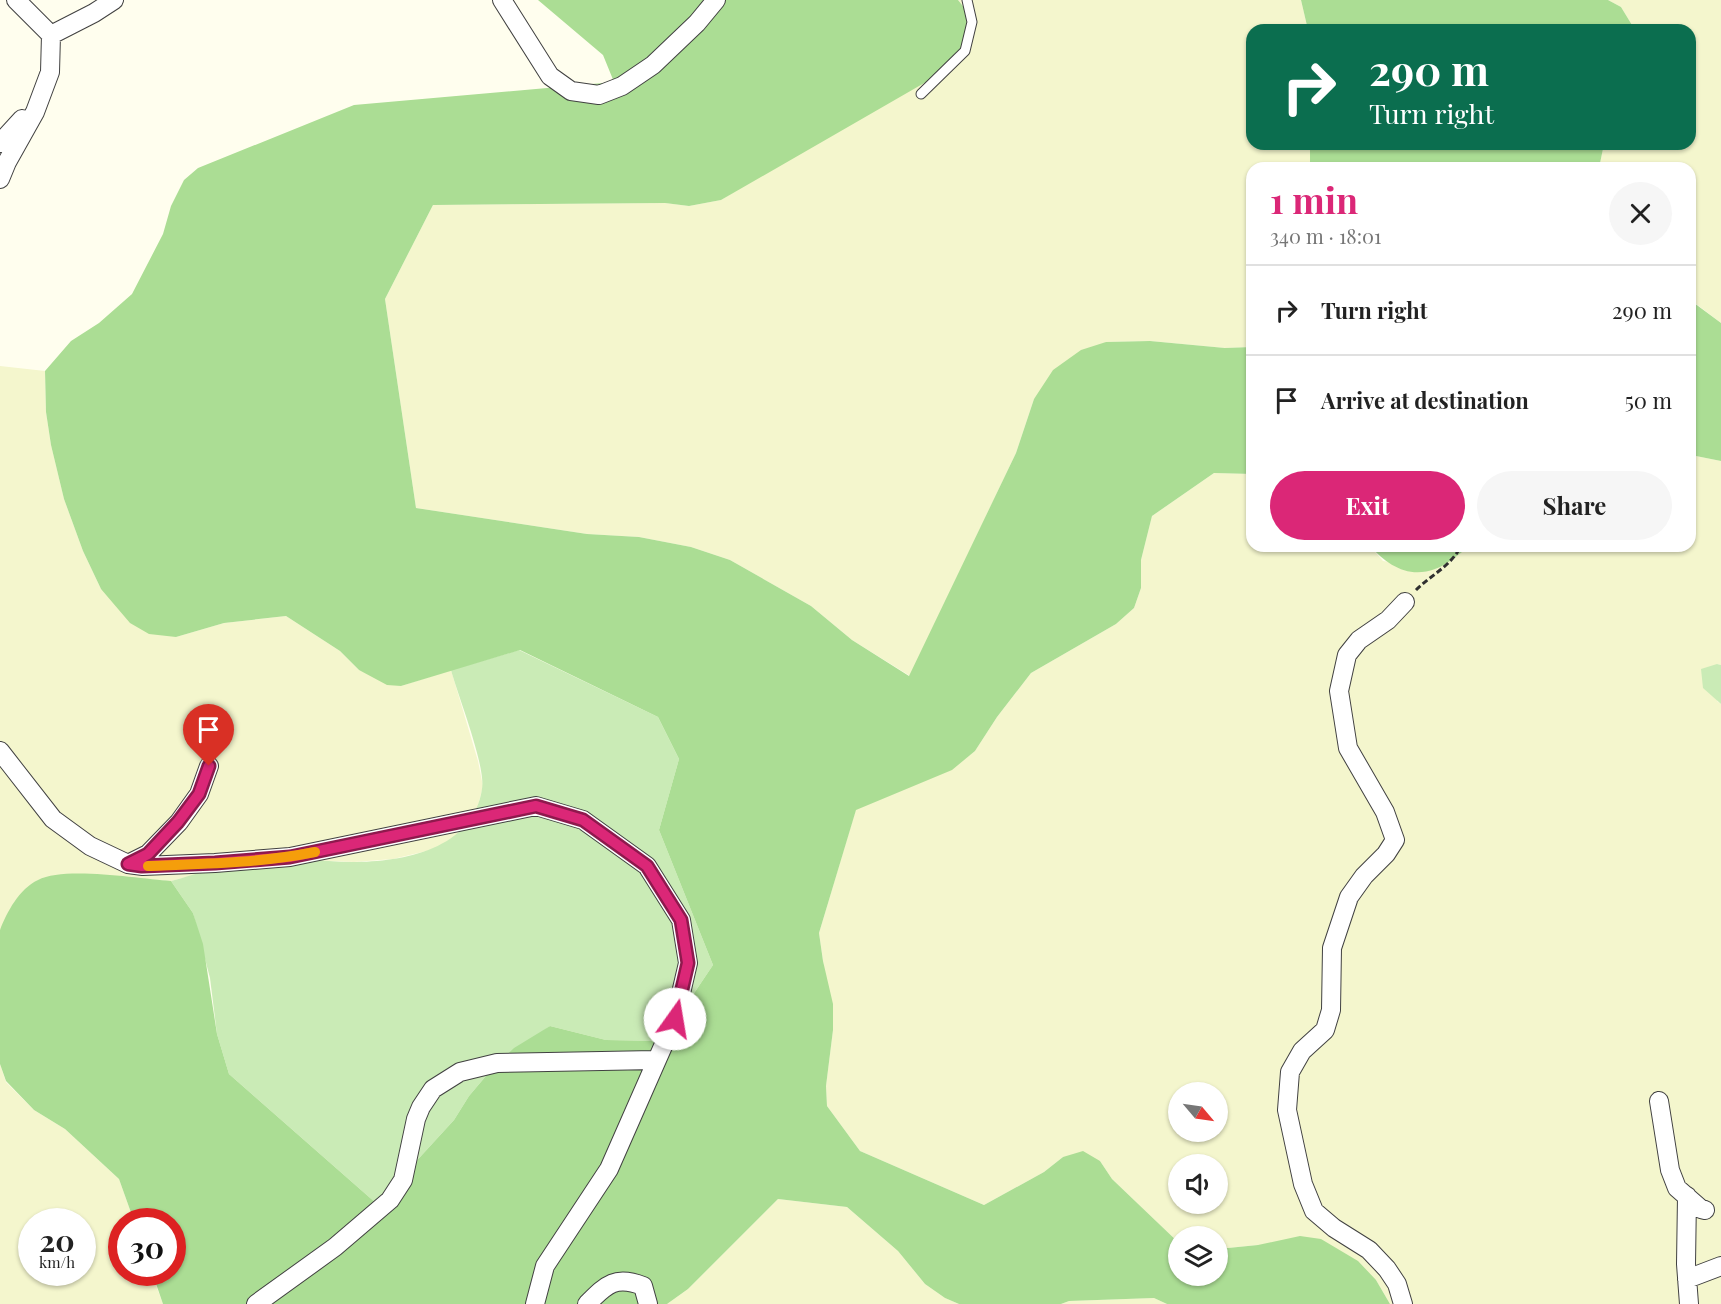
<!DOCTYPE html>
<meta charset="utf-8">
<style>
body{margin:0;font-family:"Playfair Display",serif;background:#f6f6f6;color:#222;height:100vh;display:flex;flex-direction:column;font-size:22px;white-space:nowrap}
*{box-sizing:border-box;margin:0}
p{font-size:20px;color:#767676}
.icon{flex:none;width:33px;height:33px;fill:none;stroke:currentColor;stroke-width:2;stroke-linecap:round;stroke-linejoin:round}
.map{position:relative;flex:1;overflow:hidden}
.side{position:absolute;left:1246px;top:162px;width:450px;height:390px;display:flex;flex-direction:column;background:#fff;border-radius:18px;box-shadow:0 2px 4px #0004}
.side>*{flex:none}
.top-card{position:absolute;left:1246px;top:24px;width:450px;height:126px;border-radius:18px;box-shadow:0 2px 4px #0004;background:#0b6e4f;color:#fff;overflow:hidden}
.needle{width:39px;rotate:119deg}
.buttons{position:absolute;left:1168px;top:1082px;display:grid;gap:12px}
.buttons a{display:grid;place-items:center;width:60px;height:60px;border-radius:50%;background:#fff;box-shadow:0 2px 4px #0004;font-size:30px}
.speed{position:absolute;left:18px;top:1208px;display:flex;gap:12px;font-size:30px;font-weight:700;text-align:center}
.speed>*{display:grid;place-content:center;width:78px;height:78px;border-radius:50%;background:#fff;box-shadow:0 2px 4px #0004;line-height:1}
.speed small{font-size:15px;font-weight:400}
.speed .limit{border:9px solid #d22;background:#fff;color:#111}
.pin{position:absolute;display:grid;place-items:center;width:51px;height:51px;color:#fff;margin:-62px -26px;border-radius:50% 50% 50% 0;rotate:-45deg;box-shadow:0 0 6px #0007}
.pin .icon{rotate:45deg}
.me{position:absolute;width:66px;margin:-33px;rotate:13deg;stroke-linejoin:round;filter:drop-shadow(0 0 4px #0008)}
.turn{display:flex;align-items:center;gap:21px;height:126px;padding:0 24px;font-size:27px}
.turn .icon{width:78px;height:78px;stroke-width:2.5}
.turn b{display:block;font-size:42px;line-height:51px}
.round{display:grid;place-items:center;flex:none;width:63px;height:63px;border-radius:32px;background:#f6f6f6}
.head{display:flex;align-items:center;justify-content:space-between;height:102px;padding:0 24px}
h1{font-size:36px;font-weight:700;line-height:45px;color:#db2777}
.button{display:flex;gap:12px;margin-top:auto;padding:12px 24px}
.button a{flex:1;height:69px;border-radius:36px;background:#db2777;color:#fff;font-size:24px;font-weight:700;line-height:69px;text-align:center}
.button a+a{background:#f6f6f6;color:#222}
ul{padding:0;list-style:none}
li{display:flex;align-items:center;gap:18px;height:90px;padding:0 24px;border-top:2px solid #e0e0e0}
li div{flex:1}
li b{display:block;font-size:22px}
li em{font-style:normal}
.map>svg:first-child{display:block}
</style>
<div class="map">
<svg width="1721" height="1304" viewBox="0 0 1721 1304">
<rect width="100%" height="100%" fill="#fffeee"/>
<path fill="#f4f6cd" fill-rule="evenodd" d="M958 0H1301L1308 30H1252V144H1310V168H1252V347L1225 348 1150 341 1106 342 1034 399 1016 453 910 676 852 640 811 606 730 560 691 547 639 537 587 534 416 508 385 299 433 205 665 203 689 206 721 200 763 174 970 15Z
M1608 0H1721V323L1691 300 1690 168H1599L1604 144H1690V30H1635L1621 7Z
M0 366 45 371 46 412 51 445 64 499 83 551 101 589 176 637 224 623 286 616 340 651 359 670 401 686 451 670 478 761 483 786 476 814 452 840 431 850 393 859 354 862 308 860 239 864 171 881 87 875H59L38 880 0 930Z
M1691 455 1721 461V665L1717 664V701L1721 704V1304H1390L1376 1280 1258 1245 1218 1249V1236H1179V1243L1112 1179 1100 1161 1063 1157 1044 1172 984 1205 860 1151 827 1106 826 1086 833 1030 819 933 856 809 952 769 975 751 997 717 1031 673 1116 624 1134 608 1141 588V560L1152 516 1214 473 1252 474V546H1370L1383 561 1435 569 1470 546H1690ZM1179 1092H1218V1131H1179ZM1179 1164H1218V1203H1179Z
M0 1064 6 1082 34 1110 65 1129 119 1179 134 1221H122V1272H151L163 1304H0ZM32 1221H82V1272H32Z
M778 1199 847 1207 898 1251 925 1284 945 1298 959 1304H667L688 1289Z
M1154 1298 1167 1304H1061L1069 1301Z"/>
<path fill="#caebb6" d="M519 650 658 717 679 759 659 830 713 965 662 1041 606 1040 550 1026 491 1070 469 1096 454 1120 377 1204 229 1074 217 1034 210 978 193 913 171 881C194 875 218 866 242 864 263 862 285 861 306 860 321 860 336 862 352 862 404 862 473 849 482 789 486 766 458 696 451 670Z
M1717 664 1721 665V704L1703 688 1701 669Z"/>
<path fill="#abdd94" d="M538 0H958L970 15 973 29 952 67 721 200 689 206 665 203 433 205 385 299 416 508 587 534 639 537 691 547 730 560 811 606 852 640 909 676 1016 453 1034 399 1053 370 1081 350 1106 342 1150 341 1225 348 1252 347V474L1214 473 1152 516 1141 560V588L1134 608 1116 624 1031 673 997 717 975 751 952 770 856 810 819 933 823 961 833 1004V1030L826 1086 827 1106 860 1151 984 1205 1044 1172 1063 1157 1083 1151 1100 1161 1112 1179 1179 1243V1275H1218V1249L1258 1245 1300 1236 1321 1239 1358 1261 1376 1280 1390 1304H1167L1154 1298 1069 1301 1061 1304H959L945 1298 925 1284 898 1251 847 1207 778 1199 688 1289 667 1304H163L152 1272H172V1221H134L119 1179 65 1129 34 1110 6 1081 0 1064V930C7 912 19 889 38 880 65 866 139 879 171 881L193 913 203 944 217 1034 229 1074 377 1204 454 1120 469 1096 491 1070 514 1048 550 1026 606 1040 662 1041 713 965 659 830 679 759 658 717 520 650 401 686 387 685 359 670 340 651 286 616 224 623 176 637 149 634 130 623 101 589 83 551 64 499 51 445 46 412 45 371 71 341 99 323 132 294 163 234 171 206 184 180 198 168 354 105 614 82 603 55Z
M1301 0H1608L1621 7 1635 30H1308Z
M1310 144H1604L1599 168H1310Z
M1690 300 1721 323V461L1691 455Z
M1370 546H1470C1460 553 1447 565 1435 569 1409 579 1387 565 1370 546Z"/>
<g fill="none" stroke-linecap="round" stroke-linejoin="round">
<defs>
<path id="lane" d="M921 94 965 51 972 22 967 0"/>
<path id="street" d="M16 0 51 35
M502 0 550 76 571 91 599 95 622 86 653 65 697 23 716 0
M51 35 94 13 114 0
M0 143 22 119
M0 179 7 162 35 112 50 72 51 35
M0 751 53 819 90 846 128 864 143 866 215 863 290 857 536 806 583 820 647 866 681 920 688 963 675 1019 609 1169 545 1266 535 1304
M128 864 148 854 179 822 199 794 209 766
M1659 1101 1670 1170 1677 1188 1701 1209 1705 1210
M1687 1196 1686 1264 1689 1304
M1687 1279 1721 1266
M256 1304 335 1247 390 1200 403 1180 416 1119 421 1107 433 1089 460 1072 497 1063 655 1060
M587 1304C606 1285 615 1275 643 1286L648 1304
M1403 1304 1397 1284 1387 1269 1369 1250 1334 1228 1314 1211 1303 1184 1287 1110 1290 1072 1302 1051 1325 1030 1331 1010 1332 948 1349 897 1364 876 1386 854 1395 840 1385 812 1348 748 1339 691 1347 655 1359 640 1388 620 1405 602"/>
</defs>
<use href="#lane" stroke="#414141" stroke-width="11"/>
<use href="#street" stroke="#414141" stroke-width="20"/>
<path stroke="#303030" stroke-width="3" stroke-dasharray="6 3" stroke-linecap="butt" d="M1416 590C1431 575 1451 566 1461 546"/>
<use href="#lane" stroke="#fff" stroke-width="9"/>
<use href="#street" stroke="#fff" stroke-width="18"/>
</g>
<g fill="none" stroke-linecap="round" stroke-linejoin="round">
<defs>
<path id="route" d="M209 766 199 794 178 822 148 854 128 864 142 866 215 863 290 857 536 806 583 820 647 866 681 920 688 963 675 1019"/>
</defs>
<use href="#route" stroke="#8e194d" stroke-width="15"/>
<use href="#route" stroke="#db2777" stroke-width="10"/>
<path stroke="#f59e0b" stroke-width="10" d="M148 866C204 864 260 863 315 852"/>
</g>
</svg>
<div class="buttons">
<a><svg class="needle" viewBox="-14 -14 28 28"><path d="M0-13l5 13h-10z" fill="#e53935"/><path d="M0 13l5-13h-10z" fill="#767676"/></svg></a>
<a><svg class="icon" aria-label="sound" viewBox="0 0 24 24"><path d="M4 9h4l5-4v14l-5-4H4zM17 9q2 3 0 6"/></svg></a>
<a><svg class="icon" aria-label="layers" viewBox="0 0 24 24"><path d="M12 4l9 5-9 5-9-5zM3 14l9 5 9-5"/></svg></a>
</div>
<div class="speed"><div>20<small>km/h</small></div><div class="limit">30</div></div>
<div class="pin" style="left:209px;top:766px;background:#d93025"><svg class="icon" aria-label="arrive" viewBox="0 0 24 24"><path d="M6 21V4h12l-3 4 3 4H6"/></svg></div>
<svg class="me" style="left:675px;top:1019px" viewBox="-20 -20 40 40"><circle r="19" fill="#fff"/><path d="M0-13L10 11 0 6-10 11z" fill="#db2777"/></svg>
<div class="top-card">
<div class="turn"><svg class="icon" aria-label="right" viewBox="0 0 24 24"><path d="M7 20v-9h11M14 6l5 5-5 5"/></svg><div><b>290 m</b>Turn right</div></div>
</div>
<section class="side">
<div class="head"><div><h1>1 min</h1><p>340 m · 18:01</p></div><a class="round"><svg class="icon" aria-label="close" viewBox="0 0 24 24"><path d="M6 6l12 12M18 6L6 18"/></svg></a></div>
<ul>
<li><svg class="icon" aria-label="right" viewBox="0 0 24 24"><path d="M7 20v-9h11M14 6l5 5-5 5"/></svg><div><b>Turn right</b></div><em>290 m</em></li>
<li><svg class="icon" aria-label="arrive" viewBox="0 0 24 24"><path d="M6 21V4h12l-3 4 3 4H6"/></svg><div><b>Arrive at destination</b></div><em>50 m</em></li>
</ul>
<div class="button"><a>Exit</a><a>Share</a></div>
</section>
</div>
